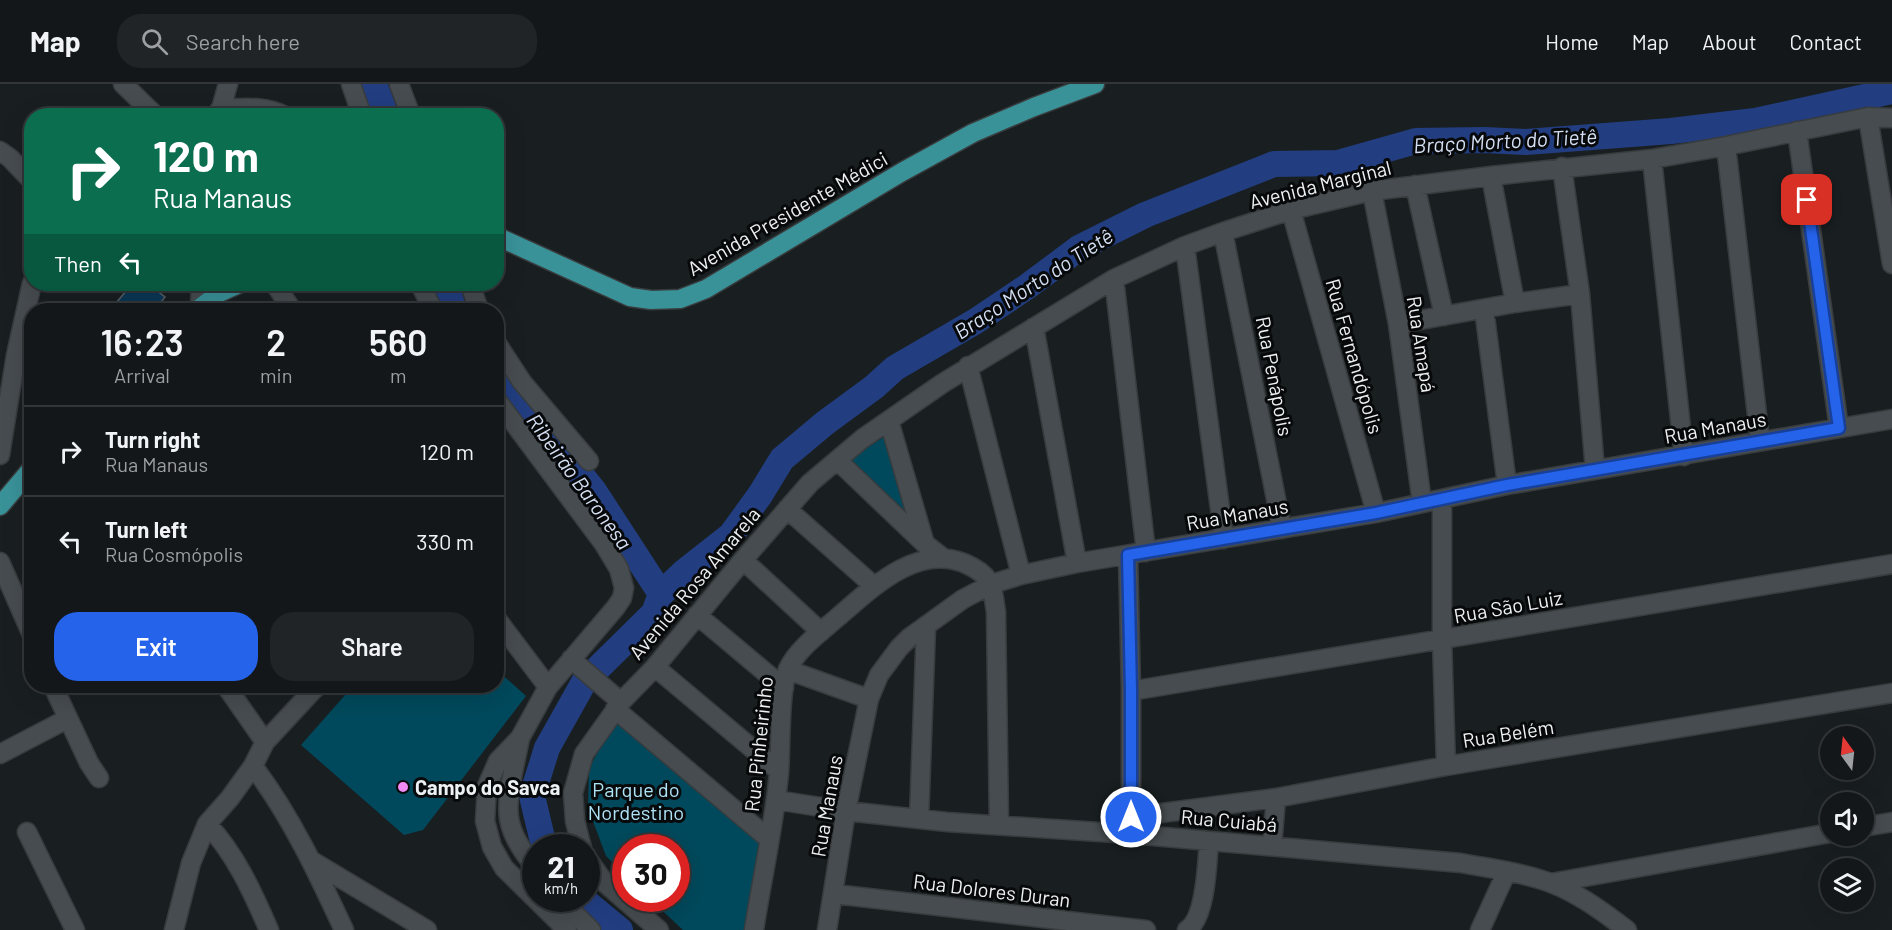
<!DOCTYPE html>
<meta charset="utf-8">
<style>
body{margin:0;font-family:Barlow,sans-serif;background:#202426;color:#f1f3f6;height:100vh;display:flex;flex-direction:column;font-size:22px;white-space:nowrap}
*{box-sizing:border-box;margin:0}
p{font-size:20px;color:#9d9fa2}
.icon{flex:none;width:33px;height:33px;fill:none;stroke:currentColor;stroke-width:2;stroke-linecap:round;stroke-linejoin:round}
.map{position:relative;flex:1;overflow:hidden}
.side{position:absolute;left:24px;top:219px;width:480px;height:390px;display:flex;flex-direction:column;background:#131719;border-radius:24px;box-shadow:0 6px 24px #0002,0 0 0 2px #323638}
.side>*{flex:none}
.hud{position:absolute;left:24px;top:24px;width:480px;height:183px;border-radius:24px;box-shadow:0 6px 24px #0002,0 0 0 2px #323638;background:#0b6e4f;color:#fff;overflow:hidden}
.needle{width:39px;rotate:345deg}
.controls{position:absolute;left:1820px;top:642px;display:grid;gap:12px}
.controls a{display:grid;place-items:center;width:54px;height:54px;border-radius:50%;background:#131719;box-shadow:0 6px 24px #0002,0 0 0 2px #323638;font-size:30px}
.speed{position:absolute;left:522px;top:750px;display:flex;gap:12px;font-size:30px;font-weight:700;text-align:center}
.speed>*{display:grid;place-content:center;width:78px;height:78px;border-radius:50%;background:#131719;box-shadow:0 6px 24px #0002,0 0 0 2px #323638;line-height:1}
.speed small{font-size:15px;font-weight:400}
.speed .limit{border:9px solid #d22;background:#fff;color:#111}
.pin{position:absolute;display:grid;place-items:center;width:51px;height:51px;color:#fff;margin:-26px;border-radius:12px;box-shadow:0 3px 9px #0006}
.me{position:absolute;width:66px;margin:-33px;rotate:0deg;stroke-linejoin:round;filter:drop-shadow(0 0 4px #0008)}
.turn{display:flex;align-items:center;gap:21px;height:126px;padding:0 30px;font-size:27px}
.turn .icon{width:78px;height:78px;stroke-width:2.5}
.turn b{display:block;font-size:42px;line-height:51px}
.then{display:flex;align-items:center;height:57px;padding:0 30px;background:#0003;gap:12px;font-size:22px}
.eta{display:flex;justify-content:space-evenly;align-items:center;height:102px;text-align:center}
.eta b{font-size:36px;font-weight:600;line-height:42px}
.button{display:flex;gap:12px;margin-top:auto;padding:12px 30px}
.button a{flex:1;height:69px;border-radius:24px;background:#2563eb;color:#fff;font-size:24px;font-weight:600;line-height:69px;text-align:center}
.button a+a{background:#202426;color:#f1f3f6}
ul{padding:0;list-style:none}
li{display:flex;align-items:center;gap:18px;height:90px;padding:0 30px;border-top:2px solid #323638}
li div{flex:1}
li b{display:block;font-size:22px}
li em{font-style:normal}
header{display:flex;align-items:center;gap:36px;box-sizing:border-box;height:84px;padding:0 30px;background:#131719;border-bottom:2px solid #323638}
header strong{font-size:28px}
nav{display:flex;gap:33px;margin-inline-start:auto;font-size:21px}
.search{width:420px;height:54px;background:#202426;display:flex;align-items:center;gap:15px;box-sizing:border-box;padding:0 21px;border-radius:24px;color:#9d9fa2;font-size:22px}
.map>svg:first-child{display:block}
</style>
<header>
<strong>Map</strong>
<div class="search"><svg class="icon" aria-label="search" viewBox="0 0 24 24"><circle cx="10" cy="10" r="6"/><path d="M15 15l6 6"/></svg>Search here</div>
<nav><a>Home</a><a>Map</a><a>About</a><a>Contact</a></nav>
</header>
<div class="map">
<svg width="1892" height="846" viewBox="0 0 1892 846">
<rect width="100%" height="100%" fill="#191f21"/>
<path fill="#00495c" d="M887 351 916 446 848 376Z
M497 586 526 612 423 746 404 751 301 661 353 602H496Z
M619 637 760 758 744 846H683L650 815 676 814V764H626L625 791 606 772 588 724 589 685 608 647Z"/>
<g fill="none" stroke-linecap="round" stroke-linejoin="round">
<path stroke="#223e81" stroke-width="26" d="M374 0 386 32
M445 200 454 226
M496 286 594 407 661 510
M546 764 543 758 532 712 547 664 584 598 654 529 661 510 684 488 731 451 760 411 782 375 825 339 874 303 895 284 976 237 1028 202 1079 164 1145 131 1274 80 1338 79 1416 57 1484 56 1526 58 1671 47 1755 37 1892 7
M581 814 620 846"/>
</g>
<path fill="#0a3755" stroke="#595e63" stroke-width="1.5" d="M132 200H148L165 213 155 226H125L116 219Z"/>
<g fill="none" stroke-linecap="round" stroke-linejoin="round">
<defs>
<path id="minor" d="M123 0 156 32
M351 0 362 32
M399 0 411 32
M220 25C242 24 265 21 285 32
M219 32 228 0
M1868 33 1892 180
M1797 47 1839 344
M1726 62 1760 357
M0 67 10 74 32 97
M1652 75 1684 372
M1562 83 1580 210 1595 386
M1491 92 1515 219
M1415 101 1444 232
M1372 107 1398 240 1422 419
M1291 126 1376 429
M1223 148 1282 445
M1185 162 1224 455
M1114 195 1146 468
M275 200 292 226
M420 200 433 226
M470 200 479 226
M200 223 201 200
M1484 225 1507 401
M1398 240 1515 219 1580 210
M1034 243 1077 479
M496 258 522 298 589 377
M968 282 1021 491
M496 315 604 460 619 485 624 504 622 514 616 523 548 603 520 654 498 677 487 702 485 737 492 763 504 784 567 846
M889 337 924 457
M0 371 16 271 32 199
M837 376 924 459 942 473
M1442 416V556L1446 682
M787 425 874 502
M1128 471 1131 607V745
M743 476 821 548
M0 478 32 551
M697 531 784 604
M496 534 548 603
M571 575 621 618
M655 583 779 687
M788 586 869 615
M53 602 89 679 99 694
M226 602 265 658
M1131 607 1892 480
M615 625 769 755
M520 654C516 677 504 717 510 739 514 756 525 771 536 784
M0 670 67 635
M253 682C291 732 318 790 344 846
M776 716 846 727 947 738 1130 750 1461 779C1487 784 1513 787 1539 795 1571 804 1601 826 1627 846
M1131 733 1276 714 1446 682 1892 609
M919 735 926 543
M207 740C235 769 253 809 269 846
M1863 743 1892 738
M27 748 75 846
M1272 762 1276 714
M582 764 575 737 573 709 584 670 621 618 655 583 743 476 810 399 862 355 943 299 1114 195 1185 162 1223 148 1291 126 1372 107 1491 92 1652 75 1726 62 1868 33 1892 34
M586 773 605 799 659 846
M312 777 427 846
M1551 799 1830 749
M834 810 1146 846
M559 814 591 846
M174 846 191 779 207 740 230 714 253 682 265 658 317 602
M754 846C762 794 774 742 779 689 781 663 779 607 788 585 798 564 821 548 838 533 872 504 916 460 964 479 992 491 992 501 996 528L999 741
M827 846 846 727 869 615 879 591 899 564 909 554 963 515 992 500 1021 491 1077 479 1376 429 1507 401 1892 335
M1187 846C1206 834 1207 780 1209 757
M1480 846 1507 787"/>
<path id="major" d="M496 152 630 213 651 216 680 215 706 205 902 88 973 49 1034 23 1095 0
M197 226 219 209 239 200
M0 422 32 384"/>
</defs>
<use href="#minor" stroke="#383c3e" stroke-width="21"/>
<use href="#major" stroke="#383c3e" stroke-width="21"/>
<use href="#minor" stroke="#464c4f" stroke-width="18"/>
<use href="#major" stroke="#3a9299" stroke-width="18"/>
</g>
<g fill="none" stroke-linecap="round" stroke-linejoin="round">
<defs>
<path id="route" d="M1131 733V607L1128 471 1376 429 1507 401 1839 344 1807 116"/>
</defs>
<use href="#route" stroke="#184099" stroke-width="15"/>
<use href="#route" stroke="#2563eb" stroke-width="10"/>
</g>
<circle fill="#f28af3" stroke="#07090a" stroke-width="2" cx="403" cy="703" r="6"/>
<g text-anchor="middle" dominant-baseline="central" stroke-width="6" stroke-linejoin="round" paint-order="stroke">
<g font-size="20" fill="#edf1f3" stroke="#07090a">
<text transform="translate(1320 100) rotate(-14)">Avenida Marginal</text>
<text transform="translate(787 129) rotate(-30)">Avenida Presidente Médici</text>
<text transform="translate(1422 260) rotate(81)">Rua Amapá</text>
<text transform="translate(1355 272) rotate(74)">Rua Fernandópolis</text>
<text transform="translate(1275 292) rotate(79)">Rua Penápolis</text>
<text transform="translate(1715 343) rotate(-10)">Rua Manaus</text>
<text transform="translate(1237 430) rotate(-10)">Rua Manaus</text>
<text transform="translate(694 499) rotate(-50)">Avenida Rosa Amarela</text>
<text transform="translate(1508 522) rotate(-10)">Rua São Luiz</text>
<text transform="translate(1508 649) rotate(-9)">Rua Belém</text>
<text transform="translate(758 660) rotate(-84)">Rua Pinheirinho</text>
<text transform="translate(826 722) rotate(-80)">Rua Manaus</text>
<text transform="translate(1229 736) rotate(5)">Rua Cuiabá</text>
<text transform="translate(992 806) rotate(7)">Rua Dolores Duran</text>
</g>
<g font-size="20" font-weight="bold" fill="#edf1f3" stroke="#07090a" text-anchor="start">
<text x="415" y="703">Campo do Savca</text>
</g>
<g font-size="20" fill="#aee2f5" stroke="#07090a">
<text x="636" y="705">Parque do<tspan x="636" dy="23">Nordestino</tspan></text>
</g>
<g font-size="21" font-style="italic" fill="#d5dff3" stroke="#07090a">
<text transform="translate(1505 56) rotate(-3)">Braço Morto do Tietê</text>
<text transform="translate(1033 199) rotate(-33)">Braço Morto do Tietê</text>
<text transform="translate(580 397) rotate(54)">Ribeirão Baronesa</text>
</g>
</g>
</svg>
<div class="controls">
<a><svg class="needle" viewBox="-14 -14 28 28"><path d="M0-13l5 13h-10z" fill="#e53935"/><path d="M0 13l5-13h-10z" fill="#9d9fa2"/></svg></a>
<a><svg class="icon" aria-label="sound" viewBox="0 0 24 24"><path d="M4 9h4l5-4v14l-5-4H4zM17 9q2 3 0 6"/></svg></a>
<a><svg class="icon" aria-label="layers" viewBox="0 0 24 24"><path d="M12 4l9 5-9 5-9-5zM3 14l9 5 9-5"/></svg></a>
</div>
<div class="speed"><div>21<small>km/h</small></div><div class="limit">30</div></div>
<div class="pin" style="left:1807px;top:116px;background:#d93025"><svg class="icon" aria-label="arrive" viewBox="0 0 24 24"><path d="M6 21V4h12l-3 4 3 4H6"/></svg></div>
<svg class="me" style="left:1131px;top:733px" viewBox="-20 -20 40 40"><circle r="17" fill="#2563eb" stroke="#fff" stroke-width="3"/><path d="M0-11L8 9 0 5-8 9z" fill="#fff"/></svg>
<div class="hud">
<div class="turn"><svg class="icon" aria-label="right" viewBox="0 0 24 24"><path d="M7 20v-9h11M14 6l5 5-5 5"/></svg><div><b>120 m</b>Rua Manaus</div></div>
<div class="then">Then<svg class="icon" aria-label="left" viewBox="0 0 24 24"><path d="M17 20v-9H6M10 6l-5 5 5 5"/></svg></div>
</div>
<section class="side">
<div class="eta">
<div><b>16:23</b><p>Arrival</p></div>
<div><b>2</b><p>min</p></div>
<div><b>560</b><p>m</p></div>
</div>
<ul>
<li><svg class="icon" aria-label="right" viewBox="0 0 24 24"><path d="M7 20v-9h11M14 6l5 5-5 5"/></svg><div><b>Turn right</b><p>Rua Manaus</p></div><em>120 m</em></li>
<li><svg class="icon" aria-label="left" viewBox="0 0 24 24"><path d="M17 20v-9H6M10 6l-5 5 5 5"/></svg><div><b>Turn left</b><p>Rua Cosmópolis</p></div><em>330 m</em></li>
</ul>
<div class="button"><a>Exit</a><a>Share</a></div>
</section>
</div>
